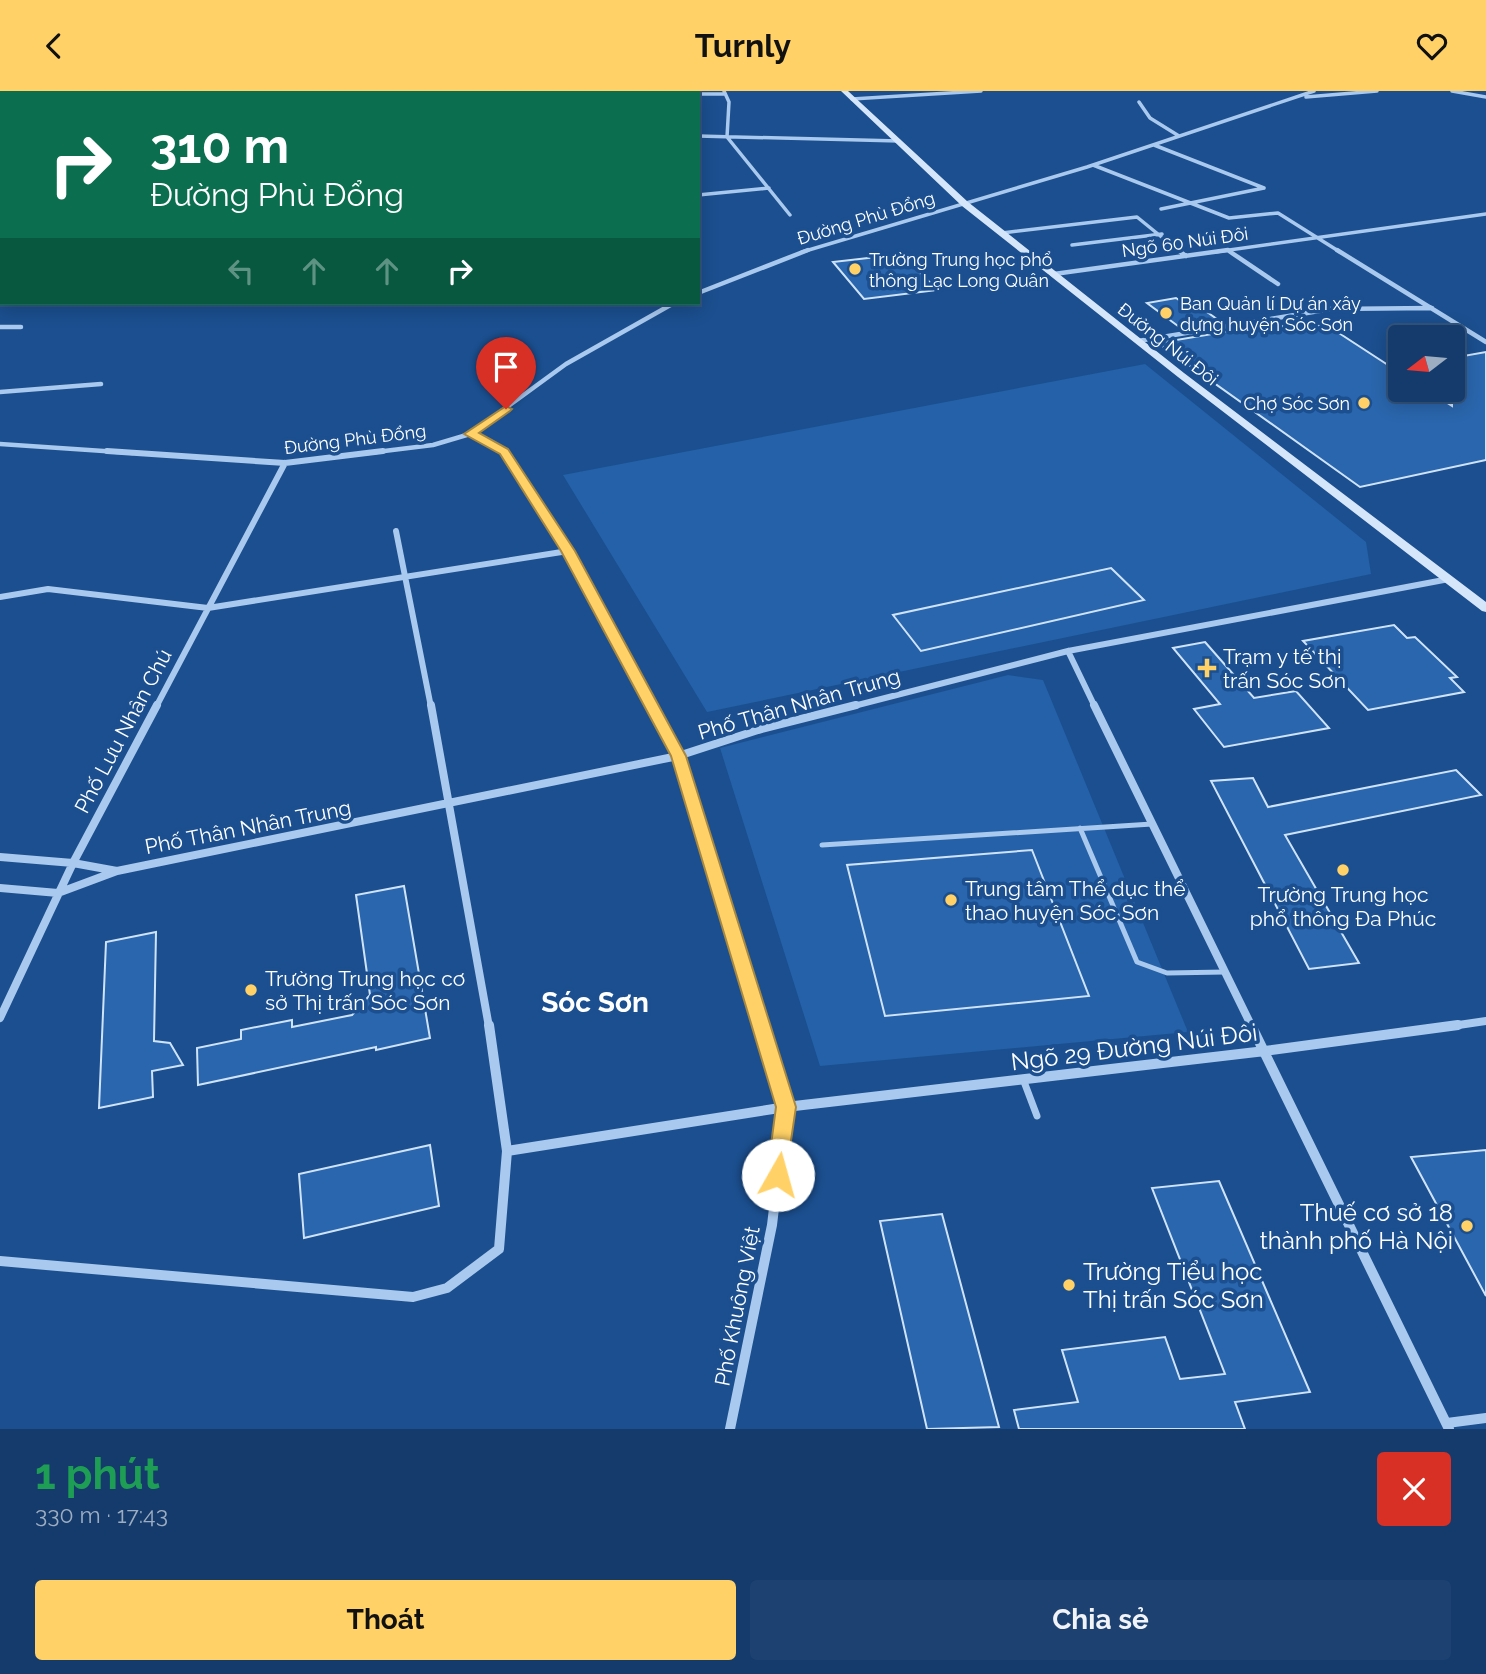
<!DOCTYPE html>
<html lang="vi">
<meta charset="utf-8">
<style>
body{margin:0;font-family:Raleway,sans-serif;background:#1d4271;color:#f1f3f6;height:100vh;display:flex;flex-direction:column;font-size:26px;white-space:nowrap}
*{box-sizing:border-box;margin:0}
p{font-size:23px;color:#9dadc1}
.icon{flex:none;width:38px;height:38px;fill:none;stroke:currentColor;stroke-width:2;stroke-linecap:round;stroke-linejoin:round}
.map{position:relative;height:1338px;overflow:hidden}
.side{display:flex;flex-direction:column;background:#143b6b;flex:1}
.side>*{flex:none}
.banner{position:absolute;left:0px;top:0px;width:700px;height:214px;box-shadow:0 4px 18px #0003,0 0 0 2px #33557e;background:#0b6e4f;color:#fff;overflow:hidden}
.needle{width:46px;rotate:254deg}
.buttons{position:absolute;left:1388px;top:234px;display:grid;gap:14px}
.buttons a{display:grid;place-items:center;width:77px;height:77px;border-radius:7px;background:#143b6b;box-shadow:0 4px 18px #0003,0 0 0 2px #33557e;font-size:35px}
.pin{position:absolute;display:grid;place-items:center;width:60px;height:60px;color:#fff;margin:-72px -30px;border-radius:50% 50% 50% 0;rotate:-45deg;box-shadow:0 0 7px #0007}
.pin .icon{rotate:45deg}
.me{position:absolute;width:77px;margin:-38px;rotate:7deg;stroke-linejoin:round;filter:drop-shadow(0 0 5px #0008)}
.turn{display:flex;align-items:center;gap:24px;height:147px;padding:0 35px;font-size:32px}
.turn .icon{width:91px;height:91px;stroke-width:2.5}
.turn b{display:block;font-size:49px;line-height:60px}
.lanes{display:flex;align-items:center;height:66px;padding:0 35px;background:#0003;justify-content:center;gap:35px;direction:ltr}
.lanes .off{opacity:.35}
.round{display:grid;place-items:center;flex:none;width:74px;height:74px;border-radius:7px;background:#1d4271}
.head{display:flex;align-items:center;justify-content:space-between;height:119px;padding:0 35px}
h1{font-size:42px;font-weight:700;line-height:52px;color:#1e9e55}
.primary-button{display:flex;gap:14px;margin-top:auto;padding:14px 35px}
.primary-button a{flex:1;height:80px;border-radius:7px;background:#ffd166;color:#111;font-size:28px;font-weight:700;line-height:80px;text-align:center}
.primary-button a+a{background:#1d4271;color:#f1f3f6}
header{display:flex;justify-content:space-between;align-items:center;height:91px;padding:0 35px;background:#ffd166;color:#111;font-size:32px;font-weight:700}
.map>svg:first-child{display:block}
</style>
<header><svg class="icon" aria-label="back" viewBox="0 0 24 24"><path d="M15 5l-7 7 7 7"/></svg>Turnly<svg class="icon" aria-label="heart" viewBox="0 0 24 24"><path d="M12 20l-8-8c-3-5 5-10 8-4 3-6 11-1 8 4z"/></svg></header>
<div class="map">
<svg width="1486" height="1338" viewBox="0 0 1486 1338">
<rect width="100%" height="100%" fill="#1b4f8f"/>
<path fill="#2461a8" d="M1145 273 1366 451 1371 483 707 621 563 384Z
M1008 584 1043 589 1188 941 820 975 720 657Z"/>
<path fill="#2a66ad" stroke="#cfe3fa" stroke-width="2" d="M903 163 937 199 864 208 833 171Z
M1176 207 1192 218 1200 216 1221 231 1182 238 1147 212Z
M1278 232 1289 240 1325 233 1388 274 1400 272V299H1427L1452 315V267L1486 261V369L1360 396 1158 252Z
M1111 477 1144 509 921 560 893 524Z
M1394 534 1407 547 1415 546 1457 586 1450 587 1464 601 1368 619 1303 550Z
M1205 551 1254 607 1296 600 1329 637 1224 656 1194 618 1220 613 1173 557Z
M1456 679 1481 704 1285 744 1359 872 1309 878 1211 690 1253 687 1268 716Z
M1032 759 1089 905 885 925 847 774Z
M404 795 430 947 376 959V956L198 994 197 957 241 948V939L292 929V936L352 924 370 904 356 804Z
M156 841 154 950 170 952 183 974 152 980 153 1006 99 1017 106 851Z
M430 1054 439 1115 304 1147 299 1083Z
M1486 1059V1205L1411 1066Z
M1219 1090 1310 1301 1235 1311 1245 1338H1019L1014 1319 1078 1311 1062 1259 1165 1246 1180 1288 1225 1283 1152 1097Z
M942 1123 999 1336 927 1338 880 1130Z"/>
<g fill="none" stroke-linecap="round" stroke-linejoin="round">
<path stroke="#a9c9ee" stroke-width="5" d="M1080 737 1137 871 1167 882 1225 881
M822 754 1152 733"/>
<path stroke="#a9c9ee" stroke-width="7" d="M1023 988 1037 1025"/>
<path stroke="#a9c9ee" stroke-width="3.5" d="M724 0 729 11 727 46 790 124
M1452 0 1486 6
M542 1 579 2
M71 2 73 0
M698 3H724
M1306 6 1377 0
M852 8 981 0
M1139 11 1150 27 1179 45
M698 45 899 50
M1154 54 1264 97
M1093 74 1229 127 1278 122 1340 161
M698 104 769 97
M1161 118 1264 97
M1002 142 1137 126 1180 161
M1072 154 1162 143
M802 161 1087 76 1314 0
M1215 161 1486 123"/>
<path stroke="#a9c9ee" stroke-width="4.5" d="M1178 159 1186 165
M1337 159 1486 251
M1229 160 1278 193
M1054 183 1228 159
M698 202 808 159
M0 236H21
M1138 250 1331 218 1432 217
M0 301 101 293
M470 343 492 351 505 362
M0 353 133 362
M368 362 433 354 470 343 566 273 674 212"/>
<path stroke="#a9c9ee" stroke-width="6" d="M107 360 285 372 383 360
M504 360 568 460 652 616
M396 440 431 616
M0 506 48 498 208 517 568 460
M1068 560 1095 616
M156 616 285 372
M850 616 1068 560 1449 488"/>
<path stroke="#a9c9ee" stroke-width="8" d="M431 614 489 936
M651 614 678 665 761 936
M1094 614 1252 936
M0 766 73 772 117 780
M0 797 58 802 117 780 678 665 758 639 856 614
M0 927 73 772 157 614
M1445 936 1486 930"/>
<path stroke="#a9c9ee" stroke-width="10" d="M1251 934 1449 1338
M507 1060 786 1016 1265 960 1458 934
M0 1170 413 1206 447 1197 499 1158 507 1060 489 934
M1447 1332 1486 1327
M730 1338 772 1134 786 1016 761 934"/>
<path fill="#d6e6fa" fill-rule="evenodd" d="M841 0H848L968 111 1184 282 1486 511V521L1482 520 1178 286 962 115Z"/>
</g>
<path fill="#ffd166" stroke="#a68842" stroke-width="2" d="M506 315 512 318 510 320 479 342 508 358 575 460 686 665 796 1016 785 1090 778 1093 770 1090 767 1084 776 1016 671 665 561 460 500 363 464 343Z"/>
<g fill="#ffd166" stroke="#1b4f8f" stroke-width="2.5">
<circle cx="855" cy="178" r="7"/>
<circle cx="1166" cy="222" r="7"/>
<circle cx="1364" cy="312" r="7"/>
<path d="M1203.5 566.5h7v7h7v7h-7v7h-7v-7h-7v-7h7z"/>
<circle cx="1343" cy="779" r="7"/>
<circle cx="951" cy="809" r="7"/>
<circle cx="251" cy="899" r="7"/>
<circle cx="1467" cy="1135" r="7"/>
<circle cx="1069" cy="1194" r="7"/>
</g>
<g text-anchor="middle" dominant-baseline="central" stroke-width="7" stroke-linejoin="round" paint-order="stroke">
<g font-size="18" fill="#fff" stroke="#1b4f8f">
<text transform="translate(866 127) rotate(-17)">Đường Phù Đổng</text>
<text transform="translate(1185 151) rotate(-8)">Ngõ 60 Núi Đôi</text>
<text transform="translate(1168 253) rotate(38)">Đường Núi Đôi</text>
<text transform="translate(355 348) rotate(-7)">Đường Phù Đổng</text>
</g>
<g font-size="18" fill="#fff" stroke="#1b4f8f" text-anchor="start">
<text x="869" y="168">Trường Trung học phổ<tspan x="869" dy="21">thông Lạc Long Quân</tspan></text>
<text x="1180" y="212">Ban Quản lí Dự án xây<tspan x="1180" dy="21">dựng huyện Sóc Sơn</tspan></text>
<text x="1350" y="312" text-anchor="end">Chợ Sóc Sơn</text>
</g>
<g font-size="21" fill="#fff" stroke="#1b4f8f" text-anchor="start">
<text x="1223" y="565">Trạm y tế thị<tspan x="1223" dy="24">trấn Sóc Sơn</tspan></text>
<text x="965" y="797">Trung tâm Thể dục thể<tspan x="965" dy="24">thao huyện Sóc Sơn</tspan></text>
<text x="1343" y="803" text-anchor="middle">Trường Trung học<tspan x="1343" dy="24">phổ thông Đa Phúc</tspan></text>
<text x="265" y="887">Trường Trung học cơ<tspan x="265" dy="24">sở Thị trấn Sóc Sơn</tspan></text>
</g>
<g font-size="21" fill="#fff" stroke="#1b4f8f">
<text transform="translate(799 613) rotate(-16)">Phố Thân Nhân Trung</text>
<text transform="translate(123 640) rotate(-62)">Phố Lưu Nhân Chú</text>
<text transform="translate(248 736) rotate(-11)">Phố Thân Nhân Trung</text>
<text transform="translate(737 1215) rotate(-79)">Phố Khuông Việt</text>
</g>
<g font-size="24" fill="#fff" stroke="#1b4f8f">
<text transform="translate(1134 956) rotate(-7)">Ngõ 29 Đường Núi Đôi</text>
</g>
<g font-size="24" fill="#fff" stroke="#1b4f8f" text-anchor="end">
<text x="1453" y="1121">Thuế cơ sở 18<tspan x="1453" dy="28">thành phố Hà Nội</tspan></text>
<text x="1083" y="1180" text-anchor="start">Trường Tiểu học<tspan x="1083" dy="28">Thị trấn Sóc Sơn</tspan></text>
</g>
<g font-size="28" font-weight="bold" fill="#fff" stroke="#1b4f8f">
<text x="595" y="911">Sóc Sơn</text>
</g>
</g>
</svg>
<div class="buttons">
<a><svg class="needle" viewBox="-14 -14 28 28"><path d="M0-13l5 13h-10z" fill="#e53935"/><path d="M0 13l5-13h-10z" fill="#9dadc1"/></svg></a>
</div>
<div class="pin" style="left:506px;top:318px;background:#d93025"><svg class="icon" aria-label="arrive" viewBox="0 0 24 24"><path d="M6 21V4h12l-3 4 3 4H6"/></svg></div>
<svg class="me" style="left:778px;top:1084px" viewBox="-20 -20 40 40"><circle r="19" fill="#fff"/><path d="M0-13L10 11 0 6-10 11z" fill="#ffd166"/></svg>
<div class="banner">
<div class="turn"><svg class="icon" aria-label="right" viewBox="0 0 24 24"><path d="M7 20v-9h11M14 6l5 5-5 5"/></svg><div><b>310 m</b>Đường Phù Đổng</div></div>
<div class="lanes"><svg class="icon off" aria-label="left" viewBox="0 0 24 24"><path d="M17 20v-9H6M10 6l-5 5 5 5"/></svg><svg class="icon off" aria-label="ahead" viewBox="0 0 24 24"><path d="M12 20V5M6 11l6-6 6 6"/></svg><svg class="icon off" aria-label="ahead" viewBox="0 0 24 24"><path d="M12 20V5M6 11l6-6 6 6"/></svg><svg class="icon" aria-label="right" viewBox="0 0 24 24"><path d="M7 20v-9h11M14 6l5 5-5 5"/></svg></div>
</div>
</div>
<section class="side">
<div class="head"><div><h1>1 phút</h1><p>330 m · 17:43</p></div><a class="round" style="background:#d93025;color:#fff"><svg class="icon" aria-label="close" viewBox="0 0 24 24"><path d="M6 6l12 12M18 6L6 18"/></svg></a></div>
<div class="primary-button"><a>Thoát</a><a>Chia sẻ</a></div>
</section>
